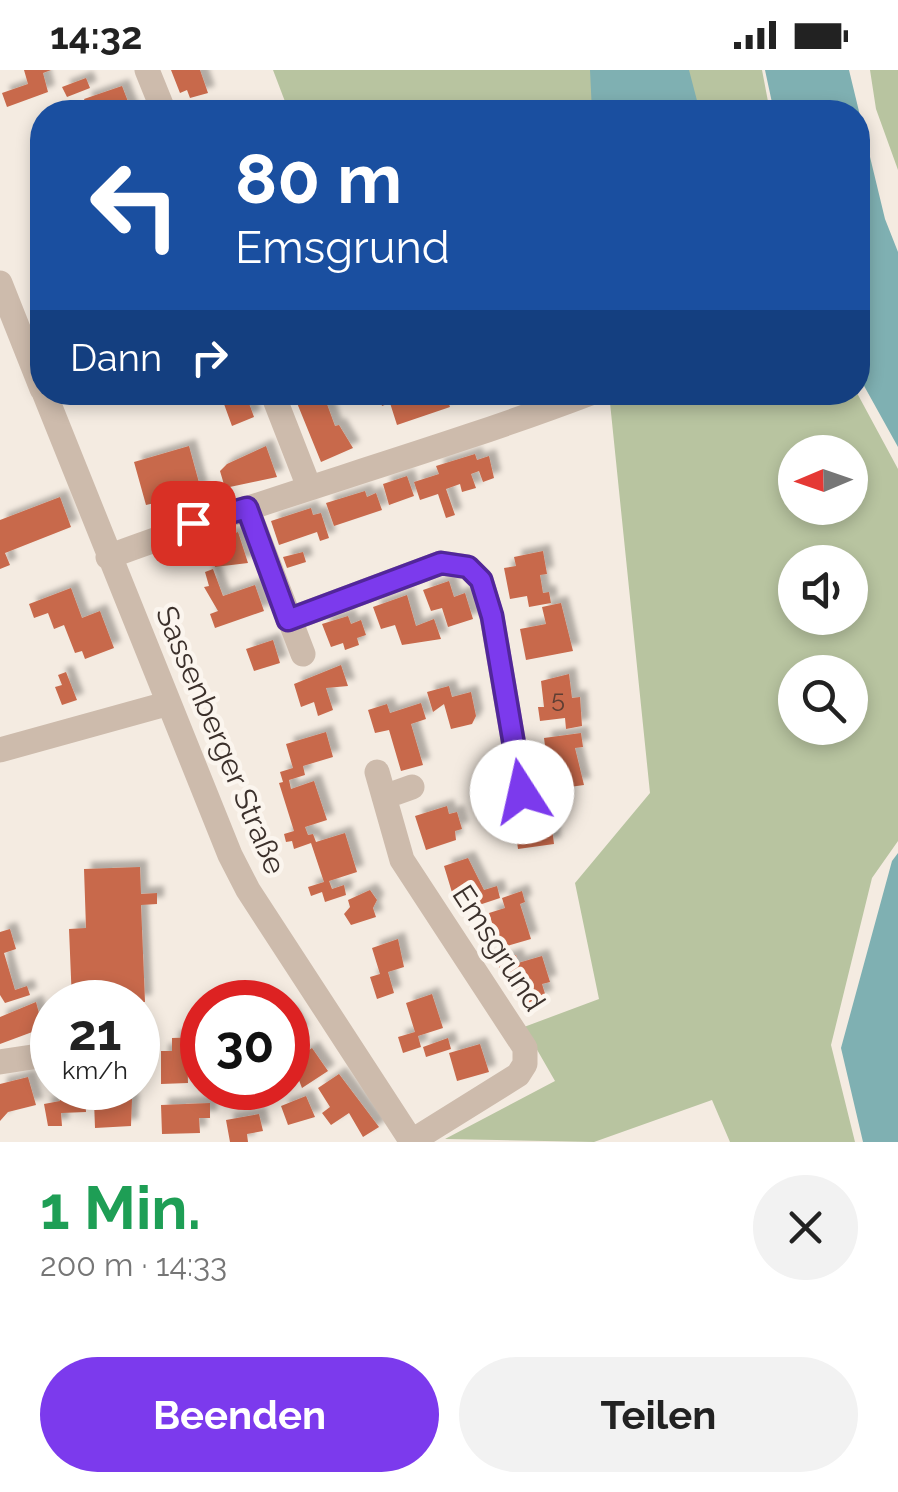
<!DOCTYPE html>
<html lang="de">
<meta charset="utf-8">
<style>
body{margin:0;font-family:Raleway,sans-serif;background:#f2f2f2;color:#222;height:100vh;display:flex;flex-direction:column;font-size:38px;white-space:nowrap}
*{box-sizing:border-box;margin:0}
p{font-size:32px;color:#767676}
.icon{flex:none;width:55px;height:55px;fill:none;stroke:currentColor;stroke-width:2;stroke-linecap:round;stroke-linejoin:round}
.map{position:relative;height:1072px;overflow:hidden}
.side{display:flex;flex-direction:column;background:#fff;flex:1}
.side>*{flex:none}
.guide{position:absolute;left:30px;top:30px;width:840px;height:305px;border-radius:40px;box-shadow:0 5px 15px #0003;background:#1a4fa0;color:#fff;overflow:hidden}
.needle{width:65px;rotate:268deg}
.fabs{position:absolute;left:778px;top:365px;display:grid;gap:20px}
.fabs a{display:grid;place-items:center;width:90px;height:90px;border-radius:50%;background:#fff;box-shadow:0 5px 15px #0003;font-size:50px}
.speed{position:absolute;left:30px;top:910px;display:flex;gap:20px;font-size:50px;font-weight:700;text-align:center}
.speed>*{display:grid;place-content:center;width:130px;height:130px;border-radius:50%;background:#fff;box-shadow:0 5px 15px #0003;line-height:1}
.speed small{font-size:25px;font-weight:400}
.speed .limit{border:15px solid #d22;background:#fff;color:#111}
.pin{position:absolute;display:grid;place-items:center;width:85px;height:85px;color:#fff;margin:-42px;border-radius:20px;box-shadow:0 5px 15px #0006}
.me{position:absolute;width:110px;margin:-55px;rotate:350deg;stroke-linejoin:round;filter:drop-shadow(0 0 8px #0008)}
.turn{display:flex;align-items:center;gap:35px;height:210px;padding:0 40px;font-size:45px}
.turn .icon{width:130px;height:130px;stroke-width:2.5}
.turn b{display:block;font-size:70px;line-height:85px}
.then{display:flex;align-items:center;height:95px;padding:0 40px;background:#0003;gap:20px;font-size:38px}
.round{display:grid;place-items:center;flex:none;width:105px;height:105px;border-radius:52px;background:#f2f2f2}
.overview{display:flex;align-items:center;justify-content:space-between;height:170px;padding:0 40px}
h1{font-size:60px;font-weight:700;line-height:75px;color:#1e9e55}
.button{display:flex;gap:20px;margin-top:auto;padding:20px 40px}
.button a{flex:1;height:115px;border-radius:60px;background:#7c3aed;color:#fff;font-size:40px;font-weight:700;line-height:115px;text-align:center}
.button a+a{background:#f2f2f2;color:#222}
.status{display:flex;justify-content:space-between;align-items:center;height:70px;padding:0 50px;background:#fff;direction:ltr}
.status svg{height:28px;fill:currentColor}
.map>svg:first-child{display:block}
</style>
<div class="status"><b>14:32</b><svg viewBox="0 0 49 12"><path d="M0 12V9h3v3zM5 12V6h3v6zM10 12V3h3v9zM15 12V0h3v12zM26 1h20v11H26zM47 4h2v5h-2z"/></svg></div>
<div class="map">
<svg width="898" height="1072" viewBox="0 0 898 1072">
<defs>
<filter id="shadow"><feDropShadow dx="7" dy="-7" stdDeviation="2.5" flood-color="#0004"/></filter>
</defs>
<rect width="100%" height="100%" fill="#f4ebe1"/>
<path fill="#b8c4a0" fill-rule="evenodd" d="M273 0H762L770 42H289Z
M870 0H898V100L876 39Z
M609 323H857L898 399V771L872 808 831 975 855 1072H730L712 1030 594 1072 445 1069 555 1011 524 957 599 929 575 813 650 723ZM795 382H850V438H795ZM795 492H850V548H795ZM795 602H850V658H795Z"/>
<path fill="#7fb0b2" d="M590 0H689L700 42H592Z
M765 0H849L885 149 898 182V377L858 305V42H774Z
M898 783V1072H863L841 978 892 791Z"/>
<path fill="#c8694b" filter="url(#shadow)" d="M24 0H51L43 3 48 22 7 37 2 23 28 14Z
M171 0H200L208 23 190 28 187 20 180 23Z
M86 8 90 18 67 27 62 17Z
M122 16 132 42H89L84 29Z
M298 322H331L324 326 335 356 339 355 353 378 321 392 297 333 302 332Z
M378 322H445L450 337 397 355 390 333 382 336Z
M483 322H529V323L503 327 499 334 498 329 487 333Z
M246 325 254 347 232 356 224 334Z
M189 376 201 420 189 423 191 428 161 437 159 432 146 435 134 392Z
M266 376 277 407 225 418 220 401 227 394Z
M475 384 477 390 489 386 494 408 483 412 479 401 471 404 476 418 462 422 460 414 446 419 455 445 446 448 438 424 420 430 414 412 439 404 436 396Z
M407 406 414 426 389 435 383 414Z
M365 421 367 427 376 423 382 440 334 456 326 433Z
M60 427 71 457 5 483 10 495 0 499V450Z
M311 438 313 445 321 443 329 468 320 471 317 462 279 475 271 451Z
M238 462 248 493 215 497 207 473Z
M543 481 547 504 540 505 543 523 549 522 551 533 529 537 527 526 510 529 504 498 516 496 514 487Z
M303 482 306 492 287 498 283 487Z
M213 499 223 526 255 515 264 541 215 558 210 544 218 541 204 517 209 516 205 502Z
M449 511 454 527 465 523 473 549 448 557 442 538 431 541 423 520Z
M71 518 82 548 100 541 114 578 85 589 82 581 75 583 64 555 54 559 48 543 34 548 29 534Z
M407 525 416 556 434 549 441 569 402 575 395 555 381 559 373 537Z
M561 533 573 581 526 590 520 559 546 554 542 537Z
M348 546 351 554 361 550 366 565 357 568 359 575 345 580 343 573 331 577 322 554Z
M273 570 280 593 254 601 246 579Z
M341 595 348 616 326 618 333 640 318 646 314 632 301 637 294 614Z
M66 602 77 630 62 635 55 617 62 615 58 605Z
M569 604 572 628 580 627 582 656 566 659 565 648 540 651 538 637H544L541 611Z
M449 616 452 627 471 622 476 646 472 654 451 659 444 634 433 642 427 622Z
M421 633 426 649 411 654 423 695 401 701 389 660 375 663 368 640 387 634 390 643Z
M326 662 333 687 303 696 305 705 289 710 291 719 314 711 327 750 305 757 308 765 313 764 316 772 345 763 357 802 329 811 332 819 344 815 346 825 325 832 322 822 311 826 308 817 324 812 311 773 294 779 292 771 286 772 284 764 294 761 279 713 283 712 280 702 293 698 286 674Z
M581 663 583 677 575 678 584 715 541 721 540 707 549 706 544 668Z
M557 724 556 749 551 750 554 774 518 779 513 743 543 738 541 726Z
M447 736 449 744 457 742 462 759 455 761 456 770 426 780 415 746Z
M468 788 484 820 497 816 500 828 464 840 460 828 454 829 444 796Z
M140 797 141 824 157 823V834L141 835 145 932H72L69 859 86 858 84 799Z
M370 820 377 830 373 838 376 847 351 855 344 844 350 837 348 830Z
M522 821 525 832 520 834 531 869 500 878 489 843 505 838 502 828Z
M10 859 16 879 4 883 15 920 27 916 30 925 5 933 0 925V862Z
M398 869 404 897 388 902 394 923 377 929 370 907 380 904 372 878Z
M516 885 518 893 542 886 550 912 542 914 546 927 521 935 511 906 503 909 497 891Z
M432 924 443 958 418 966 421 977 403 983 398 967 415 962 406 933Z
M36 932 43 958 0 974V947Z
M288 940 302 962 288 971Z
M199 967V981H187L188 1013 161 1014V981H172V968Z
M448 968 451 979 426 987 423 977Z
M480 974 489 1002 457 1011 449 983Z
M312 978 328 1001 302 1018 292 992Z
M339 1004 379 1057 363 1067 349 1043 331 1055 322 1043 330 1037 318 1018Z
M28 1007 36 1035 8 1042 0 1051V1014Z
M59 1018H85L86 1042 61 1043 62 1056H48L44 1034 60 1031Z
M306 1026 315 1047 288 1055 281 1036Z
M132 1029 131 1056 95 1058 94 1031Z
M210 1033V1048H199L200 1063 162 1064 161 1035Z
M259 1044 263 1061 247 1064 248 1072H230L226 1050Z"/>
<g fill="none" stroke-linecap="round" stroke-linejoin="round">
<path stroke="#cdbbac" stroke-width="25" d="M147 0 164 42
M0 213 42 319
M44 322 230 785 248 820 412 1072
M272 322 309 417
M247 438 303 584
M108 487C268 427 433 383 593 322
M288 550 441 493 468 497 481 510 492 547 522 722
M0 680 166 634
M377 702 402 790 525 978V994L518 1005 412 1071
M384 727 412 717
M138 989 144 990
M0 992 52 984"/>
</g>
<g fill="none" stroke-linecap="round" stroke-linejoin="round">
<defs>
<path id="route" d="M193 453 247 438 288 550 441 493 468 497 481 510 492 546 522 722"/>
</defs>
<use href="#route" stroke="#51269a" stroke-width="25"/>
<use href="#route" stroke="#7c3aed" stroke-width="18"/>
</g>
<g text-anchor="middle" dominant-baseline="central" stroke-width="9" stroke-linejoin="round" paint-order="stroke">
<g font-size="25" fill="#5e3e33">
<text x="558" y="628">5</text>
</g>
<g font-size="30" fill="#3b302b" stroke="#fbf5ee">
<text transform="translate(221 670) rotate(67)">Sassenberger Straße</text>
<text transform="translate(499 878) rotate(57)">Emsgrund</text>
</g>
</g>
</svg>
<div class="fabs">
<a><svg class="needle" viewBox="-14 -14 28 28"><path d="M0-13l5 13h-10z" fill="#e53935"/><path d="M0 13l5-13h-10z" fill="#767676"/></svg></a>
<a><svg class="icon" aria-label="sound" viewBox="0 0 24 24"><path d="M4 9h4l5-4v14l-5-4H4zM17 9q2 3 0 6"/></svg></a>
<a><svg class="icon" aria-label="search" viewBox="0 0 24 24"><circle cx="10" cy="10" r="6"/><path d="M15 15l6 6"/></svg></a>
</div>
<div class="speed"><div>21<small>km/h</small></div><div class="limit">30</div></div>
<div class="pin" style="left:193px;top:453px;background:#d93025"><svg class="icon" aria-label="arrive" viewBox="0 0 24 24"><path d="M6 21V4h12l-3 4 3 4H6"/></svg></div>
<svg class="me" style="left:522px;top:722px" viewBox="-20 -20 40 40"><circle r="19" fill="#fff"/><path d="M0-13L10 11 0 6-10 11z" fill="#7c3aed"/></svg>
<div class="guide">
<div class="turn"><svg class="icon" aria-label="left" viewBox="0 0 24 24"><path d="M17 20v-9H6M10 6l-5 5 5 5"/></svg><div><b>80 m</b>Emsgrund</div></div>
<div class="then">Dann<svg class="icon" aria-label="right" viewBox="0 0 24 24"><path d="M7 20v-9h11M14 6l5 5-5 5"/></svg></div>
</div>
</div>
<section class="side">
<div class="overview"><div><h1>1 Min.</h1><p>200 m · 14:33</p></div><a class="round"><svg class="icon" aria-label="close" viewBox="0 0 24 24"><path d="M6 6l12 12M18 6L6 18"/></svg></a></div>
<div class="button"><a>Beenden</a><a>Teilen</a></div>
</section>
